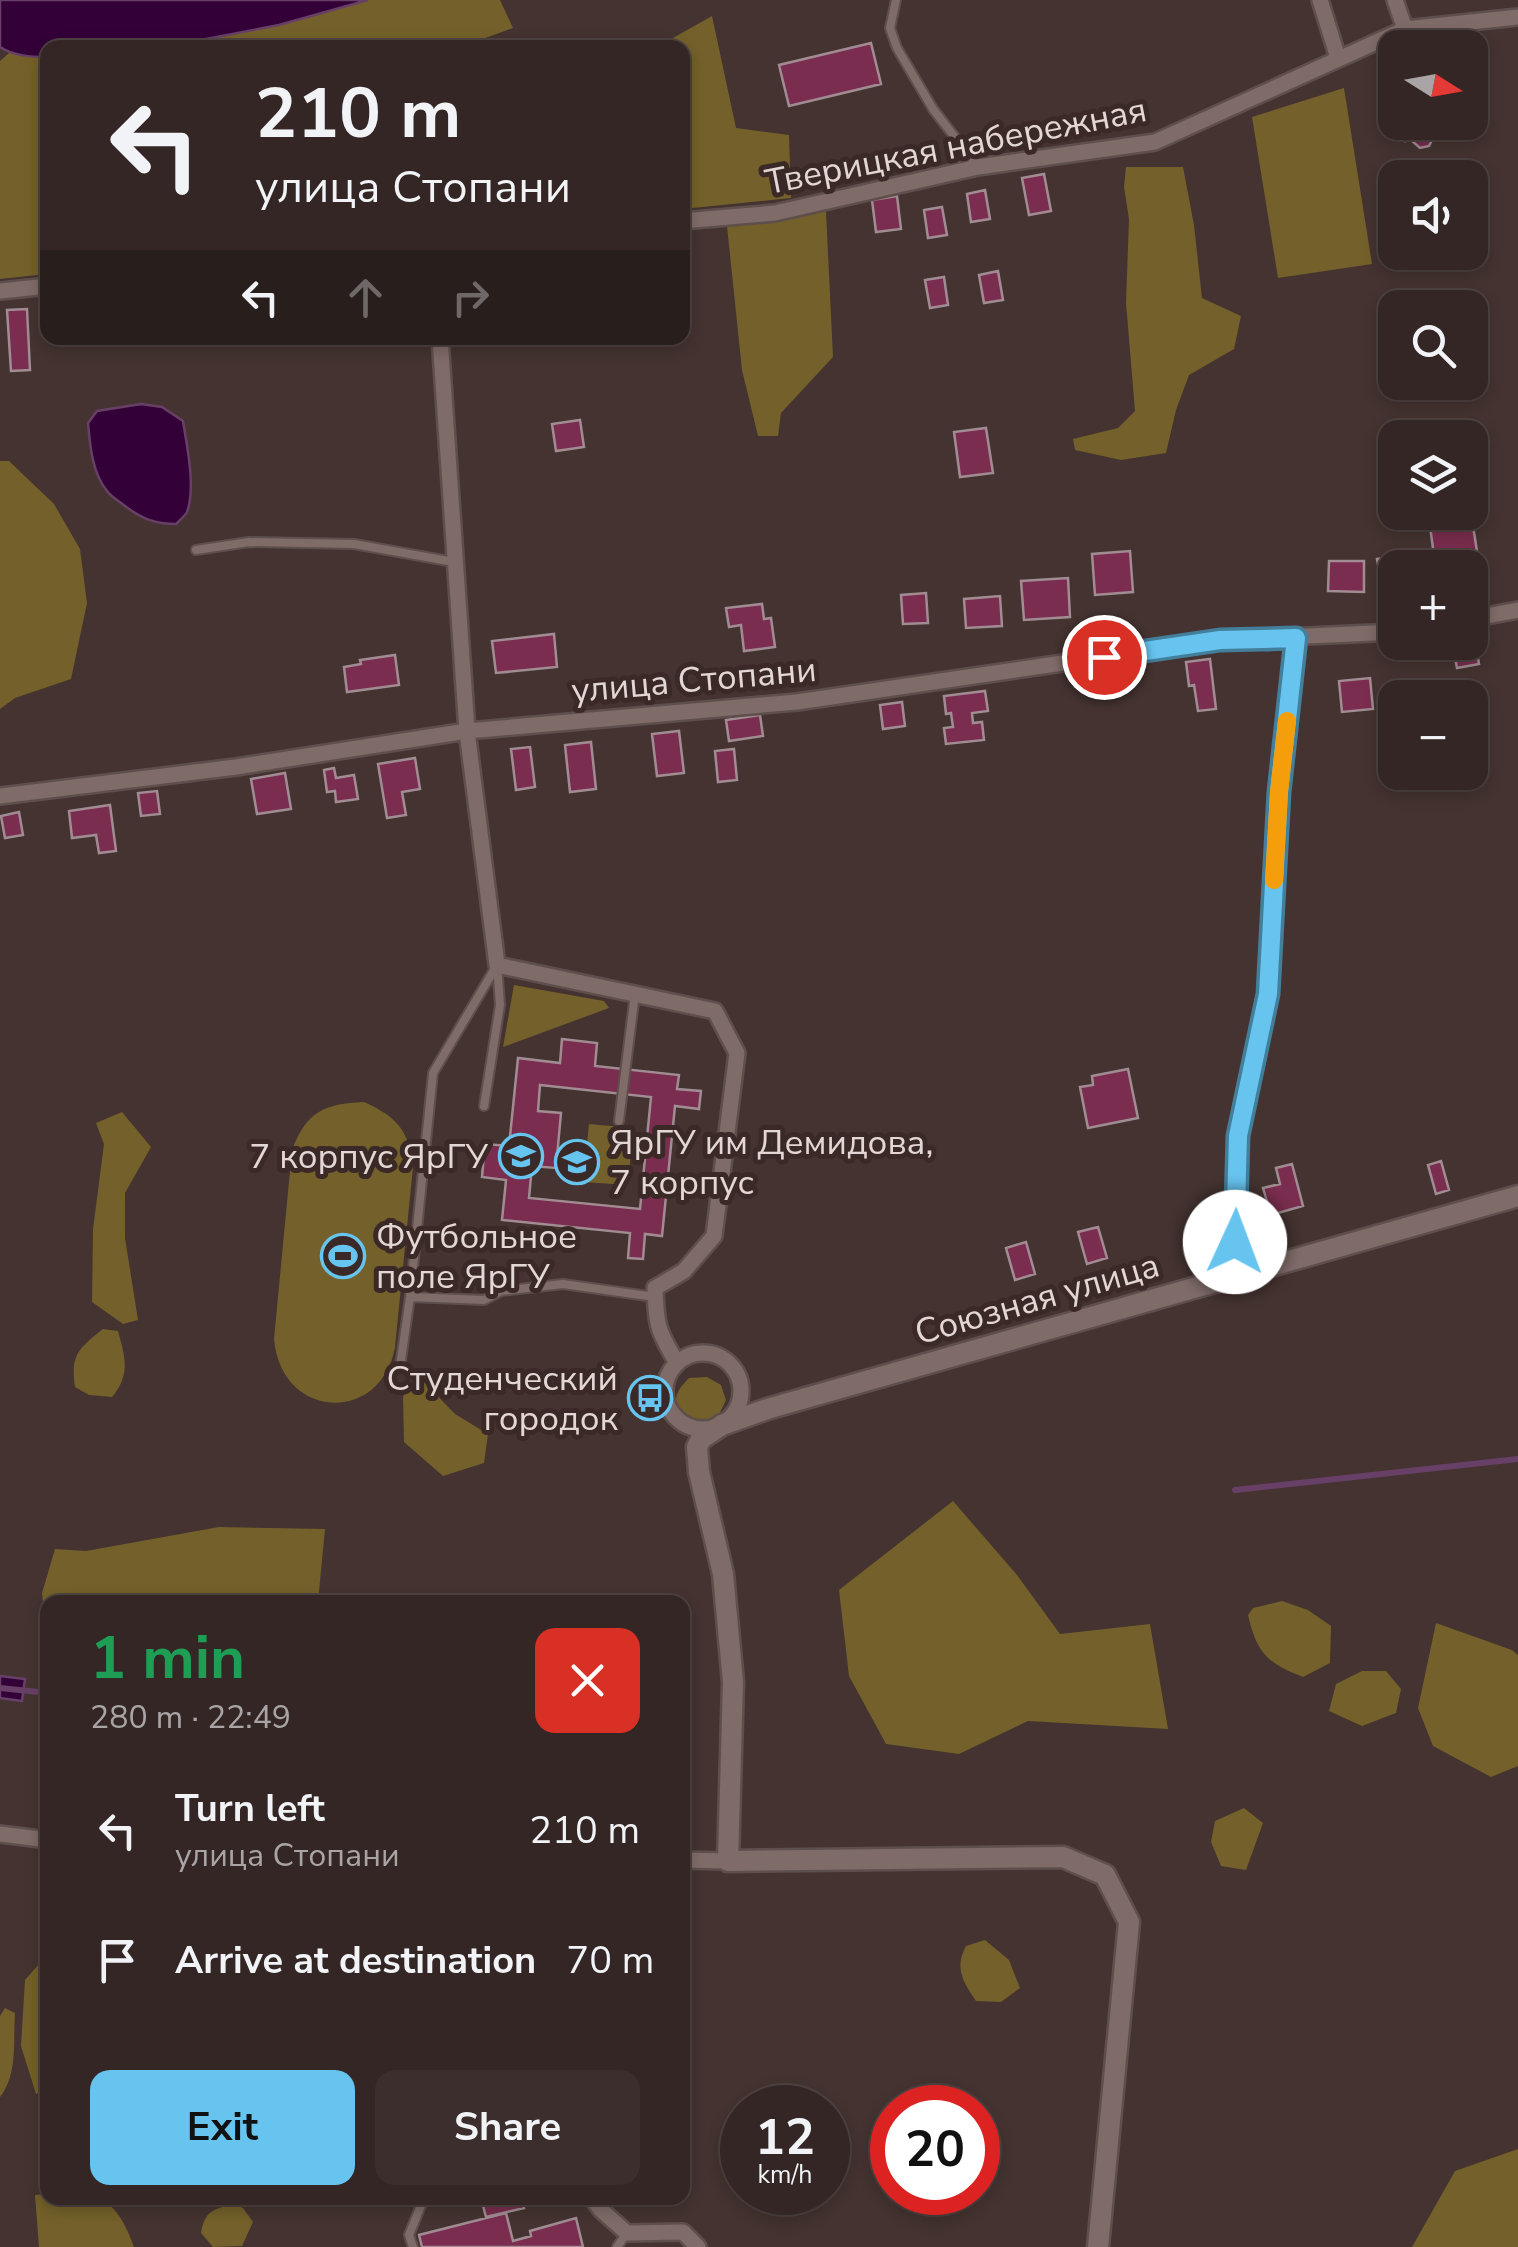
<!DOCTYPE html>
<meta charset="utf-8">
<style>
body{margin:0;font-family:"Nunito Sans",sans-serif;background:#3b2e2c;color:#f1f3f6;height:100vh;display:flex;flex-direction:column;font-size:38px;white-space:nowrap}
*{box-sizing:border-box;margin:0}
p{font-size:32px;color:#a9a5a6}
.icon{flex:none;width:55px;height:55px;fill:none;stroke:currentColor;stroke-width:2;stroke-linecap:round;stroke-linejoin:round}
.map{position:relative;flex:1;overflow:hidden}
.drawer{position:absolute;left:40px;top:1595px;width:650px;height:610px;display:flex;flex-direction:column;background:#332624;border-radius:20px;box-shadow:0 5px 15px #0003,0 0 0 2px #4e4341}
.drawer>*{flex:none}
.hud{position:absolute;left:40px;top:40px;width:650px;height:305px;border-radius:20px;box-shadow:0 5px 15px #0003,0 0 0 2px #4e4341;background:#332624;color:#f1f3f6;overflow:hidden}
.needle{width:65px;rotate:101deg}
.controls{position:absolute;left:1378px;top:30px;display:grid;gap:20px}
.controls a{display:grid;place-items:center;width:110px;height:110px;border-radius:20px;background:#332624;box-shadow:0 5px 15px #0003,0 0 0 2px #4e4341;font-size:50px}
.speed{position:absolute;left:720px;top:2085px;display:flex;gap:20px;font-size:50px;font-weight:700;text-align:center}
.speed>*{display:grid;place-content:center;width:130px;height:130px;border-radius:50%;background:#332624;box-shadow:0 5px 15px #0003,0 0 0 2px #4e4341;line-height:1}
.speed small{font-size:25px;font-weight:400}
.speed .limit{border:15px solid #d22;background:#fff;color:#111}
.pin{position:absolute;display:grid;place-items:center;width:85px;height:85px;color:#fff;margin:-42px;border:5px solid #fff;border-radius:50%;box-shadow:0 2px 10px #0007}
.me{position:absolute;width:110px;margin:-55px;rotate:2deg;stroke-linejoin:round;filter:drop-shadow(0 0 8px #0008)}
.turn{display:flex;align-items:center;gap:35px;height:210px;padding:0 50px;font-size:45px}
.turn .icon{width:130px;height:130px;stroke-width:2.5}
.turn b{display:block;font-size:70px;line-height:85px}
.lanes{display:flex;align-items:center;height:95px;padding:0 50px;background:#0003;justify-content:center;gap:50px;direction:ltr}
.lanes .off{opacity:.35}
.round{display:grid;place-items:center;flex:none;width:105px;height:105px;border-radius:20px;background:#3b2e2c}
.summary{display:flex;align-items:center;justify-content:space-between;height:170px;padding:0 50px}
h1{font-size:60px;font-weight:700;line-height:75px;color:#1e9e55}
.primary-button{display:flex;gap:20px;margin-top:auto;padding:20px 50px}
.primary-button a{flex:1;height:115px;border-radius:20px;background:#67c4ef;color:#111;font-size:40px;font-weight:700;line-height:115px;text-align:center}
.primary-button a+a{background:#3b2e2c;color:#f1f3f6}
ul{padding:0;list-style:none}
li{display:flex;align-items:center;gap:30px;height:130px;padding:0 50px}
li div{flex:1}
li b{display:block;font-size:38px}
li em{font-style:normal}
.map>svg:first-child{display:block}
</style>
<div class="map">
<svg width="1518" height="2247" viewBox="0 0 1518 2247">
<rect width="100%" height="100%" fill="#443330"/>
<path fill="#73602a" d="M368 0H500L513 28 458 48H164L279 25Z
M712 16 736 128 789 135 791 198 683 209 682 48 657 47Z
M9 53 47 57V274L0 279V61Z
M1344 88 1372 264 1278 278 1252 117Z
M1126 167H1183L1194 225 1202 298 1241 316 1234 349 1189 375 1176 410 1166 453 1121 460 1075 450 1073 439 1118 428 1135 411 1126 303 1129 219 1124 187Z
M826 211 833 357 781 413 778 436H758L742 370 727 226Z
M0 461H9L54 504 80 549 87 603 71 679 15 698 0 709Z
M514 985 604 1001 609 1008 503 1047Z
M364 1102C397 1117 409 1130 413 1167L395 1347C381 1425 281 1420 274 1339L292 1150C307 1111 324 1104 364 1102Z
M122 1112 151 1147 125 1193V1238L138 1320 123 1324 92 1302 93 1229 104 1144 96 1123Z
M589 1124 633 1128 628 1185 583 1182Z
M103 1329 118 1331C125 1357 131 1374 112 1397L89 1395 75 1387C70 1355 79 1348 103 1329Z
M707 1377 721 1385 726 1400 716 1421 698 1426 685 1423C673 1402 672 1395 689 1378Z
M411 1380H422L455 1414 488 1434 484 1463 443 1476 404 1442 403 1397Z
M953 1501 1017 1575 1060 1634 1150 1624 1168 1729 1028 1721 959 1754 886 1744 849 1676 839 1590Z
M219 1527 325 1529 318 1602H48L47 1641 42 1593 55 1549 86 1551Z
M1282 1601 1308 1610 1331 1626 1330 1663 1303 1677C1267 1663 1257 1653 1248 1615L1253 1608Z
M1436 1623 1512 1650 1518 1655V1766L1491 1777 1433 1746 1418 1708Z
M1362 1671H1386L1401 1689 1396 1713 1362 1726 1329 1711 1336 1684Z
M1244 1808 1263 1823 1246 1870 1221 1866 1211 1842 1215 1821Z
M985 1940 1009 1960 1020 1988 1001 2002 976 2001C963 1982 954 1968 966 1946Z
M47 1955V2090L36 2094 21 2046 25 1980Z
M5 2008 15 2013C13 2040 18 2075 0 2097V2016Z
M1518 2149V2247H1412L1455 2171Z
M47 2194 48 2198H99C118 2207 127 2228 134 2247H39L35 2195Z
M232 2204 243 2208 253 2222 242 2246 213 2247 201 2233C205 2211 212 2210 232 2204Z"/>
<path fill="#330038" stroke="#684067" stroke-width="2.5" d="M0 0H368L279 25 164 47 48 48 47 57C31 57 14 56 0 47Z
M141 404 162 407 183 421C187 446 196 488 187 512 185 516 179 521 176 524 155 524 142 519 125 506 119 501 111 497 107 491 92 473 90 445 88 423L97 411Z
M0 1676 25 1679 22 1701 0 1698Z"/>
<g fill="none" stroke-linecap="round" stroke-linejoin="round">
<path stroke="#684067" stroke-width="6" d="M1235 1490 1518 1459
M0 1688 48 1693"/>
</g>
<path fill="#7a2d4e" stroke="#a08c92" stroke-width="2.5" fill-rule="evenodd" d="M871 43 881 84 789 106 779 65Z
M1395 75V108L1388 109 1383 78Z
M1401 122H1436L1438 135 1434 136 1429 146 1420 148 1411 140 1405 141Z
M1044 174 1051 211 1029 215 1022 178Z
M985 190 990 219 971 222 967 194Z
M897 196 901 229 876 232 872 200Z
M942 207 947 235 928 238 924 210Z
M998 271 1003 300 984 303 979 275Z
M944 277 948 305 930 308 925 280Z
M27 309 30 370 11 371 7 310Z
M580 420 584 447 556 451 552 424Z
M986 428 993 473 960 477 954 432Z
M1471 513 1478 558 1435 563 1429 519Z
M1130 551 1133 592 1095 595 1092 554Z
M1410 553 1412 568H1395V590L1383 592 1377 559Z
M1329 561H1364V592L1328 591Z
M1068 578 1070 617 1024 620 1021 581Z
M926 593 928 623 903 624 901 595Z
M1000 596 1002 626 966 628 964 599Z
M762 604 764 619 771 618 775 647 744 651 741 625 729 627 726 608Z
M1473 629 1479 664 1457 668 1452 642H1470V630Z
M554 634 557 667 496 673 492 641Z
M395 655 399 685 347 692 344 667 361 664 360 660Z
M1210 659 1216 709 1198 711 1194 685 1189 686 1186 662Z
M1370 678 1373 709 1342 712 1339 681Z
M985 691 988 711 972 713 973 723 982 722 984 740 946 744 944 728 953 727 951 713 946 714 944 696Z
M902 702 905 726 883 729 880 705Z
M760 715 763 736 729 741 726 720Z
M679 731 684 773 657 776 652 734Z
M591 742 596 789 570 792 565 745Z
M530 747 535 787 516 790 511 749Z
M734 749 737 780 718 782 715 751Z
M415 758 420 789 402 792 406 815 387 818 378 764Z
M334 768 336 778 354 775 358 799 336 802 335 791 327 792 324 770Z
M285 773 291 809 257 814 251 779Z
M157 791 160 814 141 816 138 793Z
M110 805 116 851 99 853 96 835 72 838 69 811Z
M19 812 23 835 5 838 1 816Z
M562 1039 597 1043 595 1066 679 1075 677 1089 701 1091 699 1109 675 1106 662 1236 645 1234 643 1259 628 1258 630 1233 502 1220 506 1180 482 1177 485 1144 509 1146 518 1058 560 1063ZM540 1085 651 1097 640 1209 529 1198 532 1166 556 1168 561 1113 538 1111Z
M1128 1069 1138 1118 1088 1128 1080 1087 1093 1085 1092 1076Z
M1441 1161 1449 1190 1436 1194 1428 1165Z
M1292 1164 1303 1206 1271 1215 1263 1188 1280 1184 1276 1168Z
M1098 1227 1107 1258 1087 1264 1078 1232Z
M1026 1242 1035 1274 1015 1280 1006 1248Z
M481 2198H521L524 2208 486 2217Z
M506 2213 513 2241 531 2236 530 2231 576 2218 583 2247H422L419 2235Z"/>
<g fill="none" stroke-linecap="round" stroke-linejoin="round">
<defs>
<path id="service" d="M896 0 890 28 897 48 933 109 978 167
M196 550 249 542 354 544 454 562
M484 1106 500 1005 497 965
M619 1121 635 994
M1234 1274 1238 1136 1268 993 1279 792 1297 638
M410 1297 484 1300 501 1291 563 1284 655 1297
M401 1360 410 1297 433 1073 497 965
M413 2247 409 2235 424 2198
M617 2247 627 2233"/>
<path id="minor" d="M1320 0 1338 58
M1395 0 1405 29
M682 221 775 213 978 167 1155 142 1405 29 1518 17
M0 291 48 286
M440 338 467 731 497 965 715 1011 737 1053 714 1236 684 1271 655 1288C656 1326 658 1331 677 1363
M1470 619 1518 610
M0 796 236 767 467 731 797 702 1220 640 1395 632
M665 1391a38 38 0 1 1 76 0a38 38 0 1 1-76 0Z
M0 1834 48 1840
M682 1860 728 1861
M592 2198 601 2210 627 2233 683 2232 698 2247"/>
<path id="tertiary" d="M1098 2247 1129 1922 1105 1875 1063 1857 728 1861 733 1682 723 1574 699 1472 697 1447 701 1439 722 1425 767 1409 1518 1196"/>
</defs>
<use href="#service" stroke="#5e4f4d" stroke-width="12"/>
<use href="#minor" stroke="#5e4f4d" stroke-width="20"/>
<use href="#tertiary" stroke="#5e4f4d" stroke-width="25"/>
<use href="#service" stroke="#7f6b68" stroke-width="8"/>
<use href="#minor" stroke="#7f6b68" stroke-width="15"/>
<use href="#tertiary" stroke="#7f6b68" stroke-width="20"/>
</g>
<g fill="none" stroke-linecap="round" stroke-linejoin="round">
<defs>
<path id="route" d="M1104 657 1220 640 1296 638 1279 792 1268 994 1238 1136 1235 1242"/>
</defs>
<use href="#route" stroke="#437f9b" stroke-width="25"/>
<use href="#route" stroke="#67c4ef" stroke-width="18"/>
<path stroke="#f59e0b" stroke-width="18" d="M1274 880 1279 792 1287 721"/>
</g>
<defs>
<symbol id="university-ring" viewBox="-11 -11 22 22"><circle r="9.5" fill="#3a2926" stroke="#67c4ef" stroke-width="1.5"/><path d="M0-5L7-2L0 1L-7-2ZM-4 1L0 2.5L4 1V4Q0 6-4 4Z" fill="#67c4ef"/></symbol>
<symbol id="stadium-ring" viewBox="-11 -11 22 22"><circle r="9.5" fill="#3a2926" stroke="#67c4ef" stroke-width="1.5"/><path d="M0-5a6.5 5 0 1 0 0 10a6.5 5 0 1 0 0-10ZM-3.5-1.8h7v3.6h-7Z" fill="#67c4ef"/></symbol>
<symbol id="bus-ring" viewBox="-11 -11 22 22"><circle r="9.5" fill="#3a2926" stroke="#67c4ef" stroke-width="1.5"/><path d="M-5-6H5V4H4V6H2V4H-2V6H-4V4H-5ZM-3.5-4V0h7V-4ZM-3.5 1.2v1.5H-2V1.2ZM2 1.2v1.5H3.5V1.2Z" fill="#67c4ef"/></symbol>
</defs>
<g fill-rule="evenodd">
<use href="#university-ring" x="496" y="1131" width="50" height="50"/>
<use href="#university-ring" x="552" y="1137" width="50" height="50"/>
<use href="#stadium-ring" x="318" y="1231" width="50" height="50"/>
<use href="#bus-ring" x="625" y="1373" width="50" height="50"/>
</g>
<g text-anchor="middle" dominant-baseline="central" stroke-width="10" stroke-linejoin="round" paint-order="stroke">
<g font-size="35" fill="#e3d7d5" stroke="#3a2926">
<text transform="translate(956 146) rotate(-11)">Тверицкая набережная</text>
<text transform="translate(694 680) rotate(-5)">улица Стопани</text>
<text transform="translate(1037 1299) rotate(-16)">Союзная улица</text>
</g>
<g font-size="35" fill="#e3d7d5" stroke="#3a2926" text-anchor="start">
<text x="610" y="1142">ЯрГУ им Демидова,<tspan x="610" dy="40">7 корпус</tspan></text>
<text x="488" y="1156" text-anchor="end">7 корпус ЯрГУ</text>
<text x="376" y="1236">Футбольное<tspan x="376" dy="40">поле ЯрГУ</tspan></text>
<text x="618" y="1378" text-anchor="end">Студенческий<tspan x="618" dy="40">городок</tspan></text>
</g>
</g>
</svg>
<div class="controls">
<a><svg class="needle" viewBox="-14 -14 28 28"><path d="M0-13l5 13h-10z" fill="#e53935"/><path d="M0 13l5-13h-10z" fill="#a9a5a6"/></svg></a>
<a><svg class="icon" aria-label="sound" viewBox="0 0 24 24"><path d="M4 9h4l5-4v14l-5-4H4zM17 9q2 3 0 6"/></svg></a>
<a><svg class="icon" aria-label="search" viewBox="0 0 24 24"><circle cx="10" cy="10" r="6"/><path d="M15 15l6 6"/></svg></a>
<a><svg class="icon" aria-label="layers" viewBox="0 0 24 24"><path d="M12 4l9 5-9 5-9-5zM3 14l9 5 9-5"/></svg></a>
<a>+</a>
<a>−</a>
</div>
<div class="speed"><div>12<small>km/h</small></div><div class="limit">20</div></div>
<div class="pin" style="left:1104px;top:657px;background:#d93025"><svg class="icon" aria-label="arrive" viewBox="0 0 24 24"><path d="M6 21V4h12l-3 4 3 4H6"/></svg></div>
<svg class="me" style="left:1235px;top:1242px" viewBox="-20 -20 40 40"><circle r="19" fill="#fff"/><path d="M0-13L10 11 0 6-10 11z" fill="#67c4ef"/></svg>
<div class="hud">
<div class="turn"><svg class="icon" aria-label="left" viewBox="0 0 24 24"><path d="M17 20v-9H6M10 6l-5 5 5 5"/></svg><div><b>210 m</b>улица Стопани</div></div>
<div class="lanes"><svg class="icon" aria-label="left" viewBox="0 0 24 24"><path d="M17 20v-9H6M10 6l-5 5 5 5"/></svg><svg class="icon off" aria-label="ahead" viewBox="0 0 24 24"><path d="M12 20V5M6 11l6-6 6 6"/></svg><svg class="icon off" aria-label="right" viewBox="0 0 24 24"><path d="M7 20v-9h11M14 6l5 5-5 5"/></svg></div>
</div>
<section class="drawer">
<div class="summary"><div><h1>1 min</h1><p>280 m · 22:49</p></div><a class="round" style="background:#d93025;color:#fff"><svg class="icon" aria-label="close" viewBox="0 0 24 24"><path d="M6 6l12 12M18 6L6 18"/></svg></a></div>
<ul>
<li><svg class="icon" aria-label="left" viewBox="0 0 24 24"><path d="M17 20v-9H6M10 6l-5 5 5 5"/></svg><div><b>Turn left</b><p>улица Стопани</p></div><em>210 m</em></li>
<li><svg class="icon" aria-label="arrive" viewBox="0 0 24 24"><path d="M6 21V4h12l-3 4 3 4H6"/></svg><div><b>Arrive at destination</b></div><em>70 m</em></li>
</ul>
<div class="primary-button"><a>Exit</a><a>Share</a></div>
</section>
</div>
